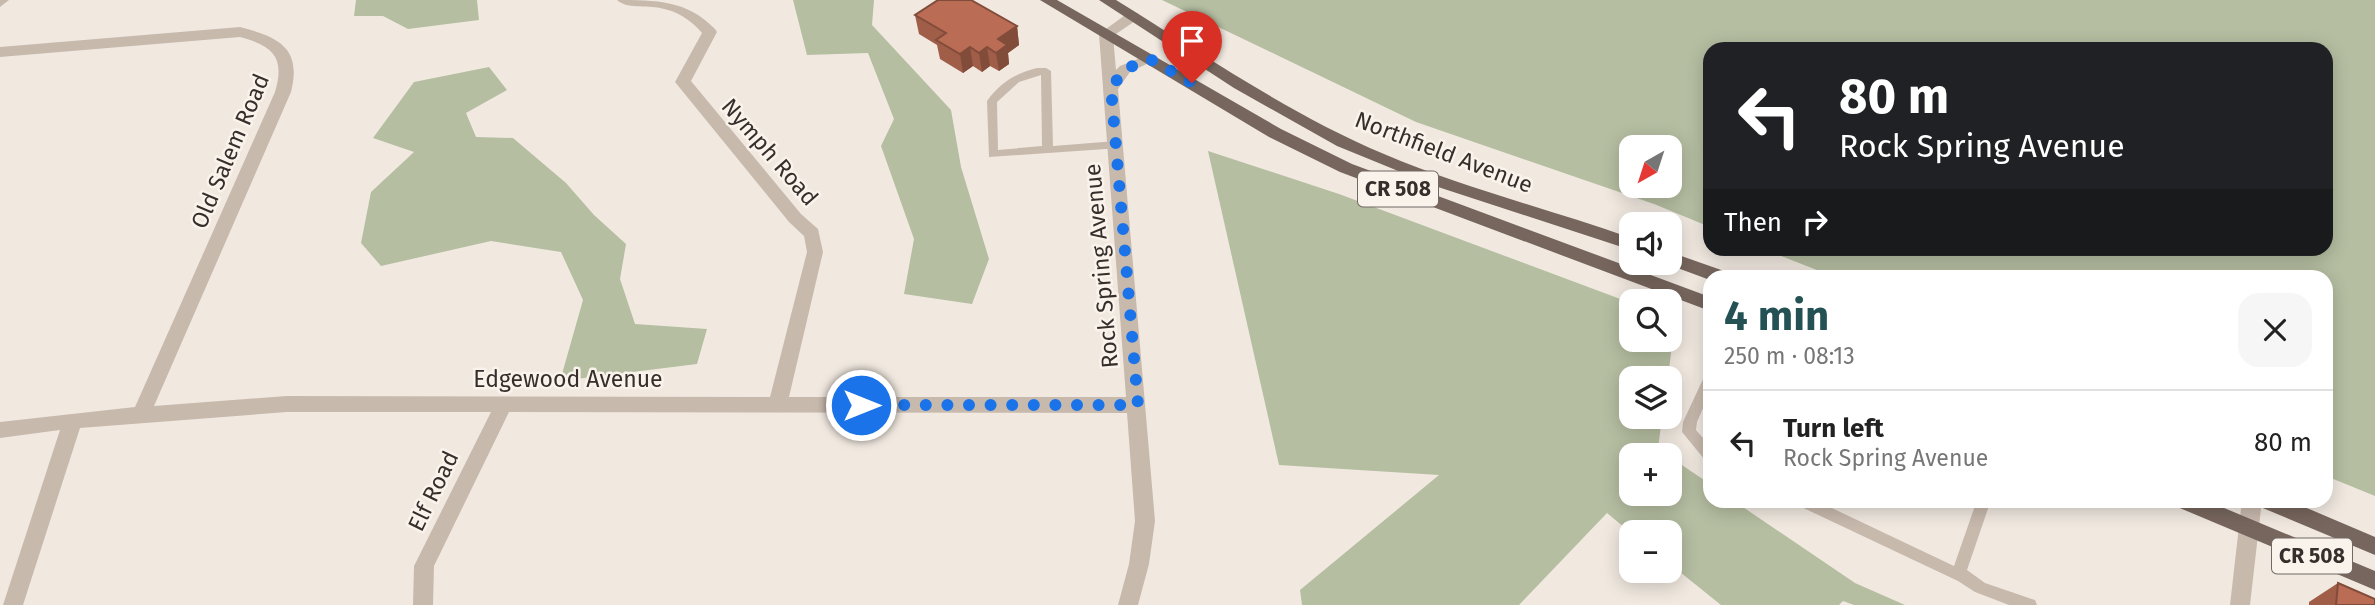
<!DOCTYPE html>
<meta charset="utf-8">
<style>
body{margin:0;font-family:"Fira Sans",sans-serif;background:#f6f6f6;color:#222;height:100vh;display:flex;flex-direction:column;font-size:26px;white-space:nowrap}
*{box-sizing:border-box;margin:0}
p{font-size:23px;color:#767676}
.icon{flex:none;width:38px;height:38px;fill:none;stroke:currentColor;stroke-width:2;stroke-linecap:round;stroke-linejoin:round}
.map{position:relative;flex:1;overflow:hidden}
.drawer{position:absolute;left:1703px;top:270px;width:630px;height:238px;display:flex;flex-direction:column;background:#fff;border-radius:21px;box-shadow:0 4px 18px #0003}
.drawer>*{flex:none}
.top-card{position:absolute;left:1703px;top:42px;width:630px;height:214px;border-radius:21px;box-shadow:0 4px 18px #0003;background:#202124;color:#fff;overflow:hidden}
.needle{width:46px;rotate:219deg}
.fabs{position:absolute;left:1619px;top:135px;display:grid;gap:14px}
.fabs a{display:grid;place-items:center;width:63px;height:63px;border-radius:14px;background:#fff;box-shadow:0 4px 18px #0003;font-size:35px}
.pin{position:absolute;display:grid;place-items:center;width:60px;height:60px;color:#fff;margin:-72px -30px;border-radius:50% 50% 50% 0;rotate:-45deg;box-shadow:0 0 7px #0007}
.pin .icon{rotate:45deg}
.me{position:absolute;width:77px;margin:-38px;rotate:90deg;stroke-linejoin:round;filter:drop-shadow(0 0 5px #0008)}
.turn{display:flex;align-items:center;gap:24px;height:147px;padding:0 21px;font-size:32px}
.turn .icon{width:91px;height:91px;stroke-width:2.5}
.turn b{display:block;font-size:49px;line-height:60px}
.then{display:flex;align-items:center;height:66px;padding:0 21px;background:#0003;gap:14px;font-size:26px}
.round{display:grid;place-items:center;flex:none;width:74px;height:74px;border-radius:21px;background:#f6f6f6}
.head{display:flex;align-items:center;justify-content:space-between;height:119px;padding:0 21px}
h1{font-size:42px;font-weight:700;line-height:52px;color:#245254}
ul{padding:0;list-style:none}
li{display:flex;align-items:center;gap:21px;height:105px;padding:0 21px;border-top:2px solid #e0e0e0}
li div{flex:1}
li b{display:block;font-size:26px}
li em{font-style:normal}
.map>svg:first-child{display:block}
</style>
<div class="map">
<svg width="2375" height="605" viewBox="0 0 2375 605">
<rect width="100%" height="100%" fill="#f1e9e0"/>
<path fill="#b5bea1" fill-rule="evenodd" d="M356 0H477L479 20 408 29 383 16H354Z
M793 0H874L872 25 951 110 961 167 989 259 972 304 904 294 914 239 881 146 894 119 868 53 807 55Z
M1162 0H2375V496L2326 476V276H1832L1763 249 2326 248V49H1710V227L1654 204 1416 122ZM1670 147V186H1631V147Z
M489 67 507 90 466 113 476 137 513 138 566 183 594 215 626 244 620 279 635 324 707 329 697 364 560 381 583 300 561 252 491 241 381 266 361 243 371 192 414 152 373 138 414 82Z
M1208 151 1339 194 1631 303V340H1670V319L1675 321 1668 378H1631V416L1662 417 1658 449 1666 455H1631V494H1670V457L1710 484V500L1734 501 1855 583 1905 605H1854L1843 601 1839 605H1721L1670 564V532L1631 533 1607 513 1519 605H1302L1300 590 1439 475 1279 465Z"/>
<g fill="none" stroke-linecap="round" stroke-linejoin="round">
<path fill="#c8b9ad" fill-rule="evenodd" d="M1037 68H1046L1051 71 1053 146 1116 141 1120 142 1122 145 1120 148 989 157 987 101C1000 83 1016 73 1037 68ZM1041 75 1042 146 998 150 997 102 1019 82Z
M1710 372V392L1697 422 1696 430 1710 446V462L1705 460 1682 432 1683 422 1704 377 1705 373Z
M1793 500H1815L1954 566 1977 500H1991L1967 570 1985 583 2035 600 2037 605H2009L1975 592 1958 581 1795 504Z"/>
<path fill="#c8b9ad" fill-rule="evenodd" d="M0 0H9L0 7Z
M617 0C656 0 687 0 715 29L717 32 691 81 801 214 818 229 823 252 789 397H1126L1099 34 1128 13H1138V19L1113 36 1116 70 1120 66 1150 54 1157 59 1130 72 1118 89 1155 521 1149 564 1138 605H1118L1129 564 1135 521 1127 413 509 412 434 566 433 605H413L414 566 491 412H287L80 428 23 605H3L60 430 0 438V422L135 407 275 92C285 58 274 46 240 37L0 57V47L240 27C279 37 302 48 291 92L154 406 287 396 770 397 807 252 804 236 789 222 675 82 702 33C691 20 677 11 660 8 647 5 626 9 617 0Z
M2242 500H2262L2250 605H2230Z"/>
<path fill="#77665d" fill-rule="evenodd" d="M1040 0H1057L1281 129 1352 164 1710 297V311L1340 172 1269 137Z
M1099 0H1116C1203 54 1289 114 1384 154 1464 188 1549 209 1631 238V250L1435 186 1337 146 1234 88Z
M1670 252 1724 271 1727 276H1710V280L1664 263 1670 262Z
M2172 500H2205L2375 571V590L2175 506Z
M2255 500H2288L2375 537V555L2258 506Z"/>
</g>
<path fill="#a05d48" d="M915 15 1017 26 1019 45 1008 53 1009 64 999 71 990 66 982 72 973 66 963 73 940 59 937 45 919 34Z
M2338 583 2375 605H2309V602Z"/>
<path fill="#824c3b" d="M1017 26 1019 45 1008 53 1009 64 999 71 996 53 998 39Z
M970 47 973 66 963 73 960 54Z
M987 47 990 66 982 72 979 53Z"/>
<path fill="#ba6c54" stroke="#824c3b" stroke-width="2" d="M938 0H971L1017 26 998 39 1007 45 996 53 987 47 979 53 970 47 960 54 936 40 946 33 915 15Z
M2338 583 2375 599V605H2336Z"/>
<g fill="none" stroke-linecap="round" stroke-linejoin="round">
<path stroke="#1a73e8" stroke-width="12" stroke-dasharray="0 21.6" d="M861 405H1138L1111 88 1125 69 1150 59 1192 83"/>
</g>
<g text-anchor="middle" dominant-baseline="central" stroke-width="5" stroke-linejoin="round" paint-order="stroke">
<g fill="#f9f3ec" stroke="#716965" stroke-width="2">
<rect x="1358" y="171.5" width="80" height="35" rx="5"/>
<rect x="2272" y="538.5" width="80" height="35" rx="5"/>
</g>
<g font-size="21" font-weight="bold" fill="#372e2b">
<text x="1398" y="189">CR 508</text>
<text x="2312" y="556">CR 508</text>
</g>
<g font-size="23" fill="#372e2b" stroke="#f9f3ec">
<text transform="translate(230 151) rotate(-67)">Old Salem Road</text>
<text transform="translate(770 152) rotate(49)">Nymph Road</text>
<text transform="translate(1444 152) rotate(21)">Northfield Avenue</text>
<text transform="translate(1101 266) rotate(-95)">Rock Spring Avenue</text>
<text x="568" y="379">Edgewood Avenue</text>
<text transform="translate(433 491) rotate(-64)">Elf Road</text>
</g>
</g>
</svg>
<div class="fabs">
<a><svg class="needle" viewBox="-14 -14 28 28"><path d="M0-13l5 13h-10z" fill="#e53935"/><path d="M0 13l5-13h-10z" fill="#767676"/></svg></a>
<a><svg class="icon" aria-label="sound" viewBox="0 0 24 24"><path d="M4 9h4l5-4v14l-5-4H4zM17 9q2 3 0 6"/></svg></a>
<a><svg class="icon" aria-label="search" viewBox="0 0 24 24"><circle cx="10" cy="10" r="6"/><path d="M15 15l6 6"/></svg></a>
<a><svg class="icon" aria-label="layers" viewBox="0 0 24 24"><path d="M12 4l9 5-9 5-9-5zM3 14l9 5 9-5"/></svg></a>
<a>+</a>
<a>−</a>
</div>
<div class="pin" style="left:1192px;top:83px;background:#d93025"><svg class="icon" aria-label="arrive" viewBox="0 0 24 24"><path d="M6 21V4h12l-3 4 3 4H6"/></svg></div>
<svg class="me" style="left:861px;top:405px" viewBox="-20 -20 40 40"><circle r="17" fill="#1a73e8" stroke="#fff" stroke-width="3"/><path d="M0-11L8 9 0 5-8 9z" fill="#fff"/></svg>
<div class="top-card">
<div class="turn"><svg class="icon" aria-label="left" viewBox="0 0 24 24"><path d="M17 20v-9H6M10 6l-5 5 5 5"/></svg><div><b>80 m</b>Rock Spring Avenue</div></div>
<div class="then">Then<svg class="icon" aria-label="right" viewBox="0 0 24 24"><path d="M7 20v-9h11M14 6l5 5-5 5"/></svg></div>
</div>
<section class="drawer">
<div class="head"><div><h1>4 min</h1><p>250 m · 08:13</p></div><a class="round"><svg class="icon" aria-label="close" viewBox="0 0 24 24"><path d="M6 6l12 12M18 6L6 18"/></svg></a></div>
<ul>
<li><svg class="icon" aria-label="left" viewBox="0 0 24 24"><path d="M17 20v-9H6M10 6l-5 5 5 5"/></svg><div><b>Turn left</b><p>Rock Spring Avenue</p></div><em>80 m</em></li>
</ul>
</section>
</div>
